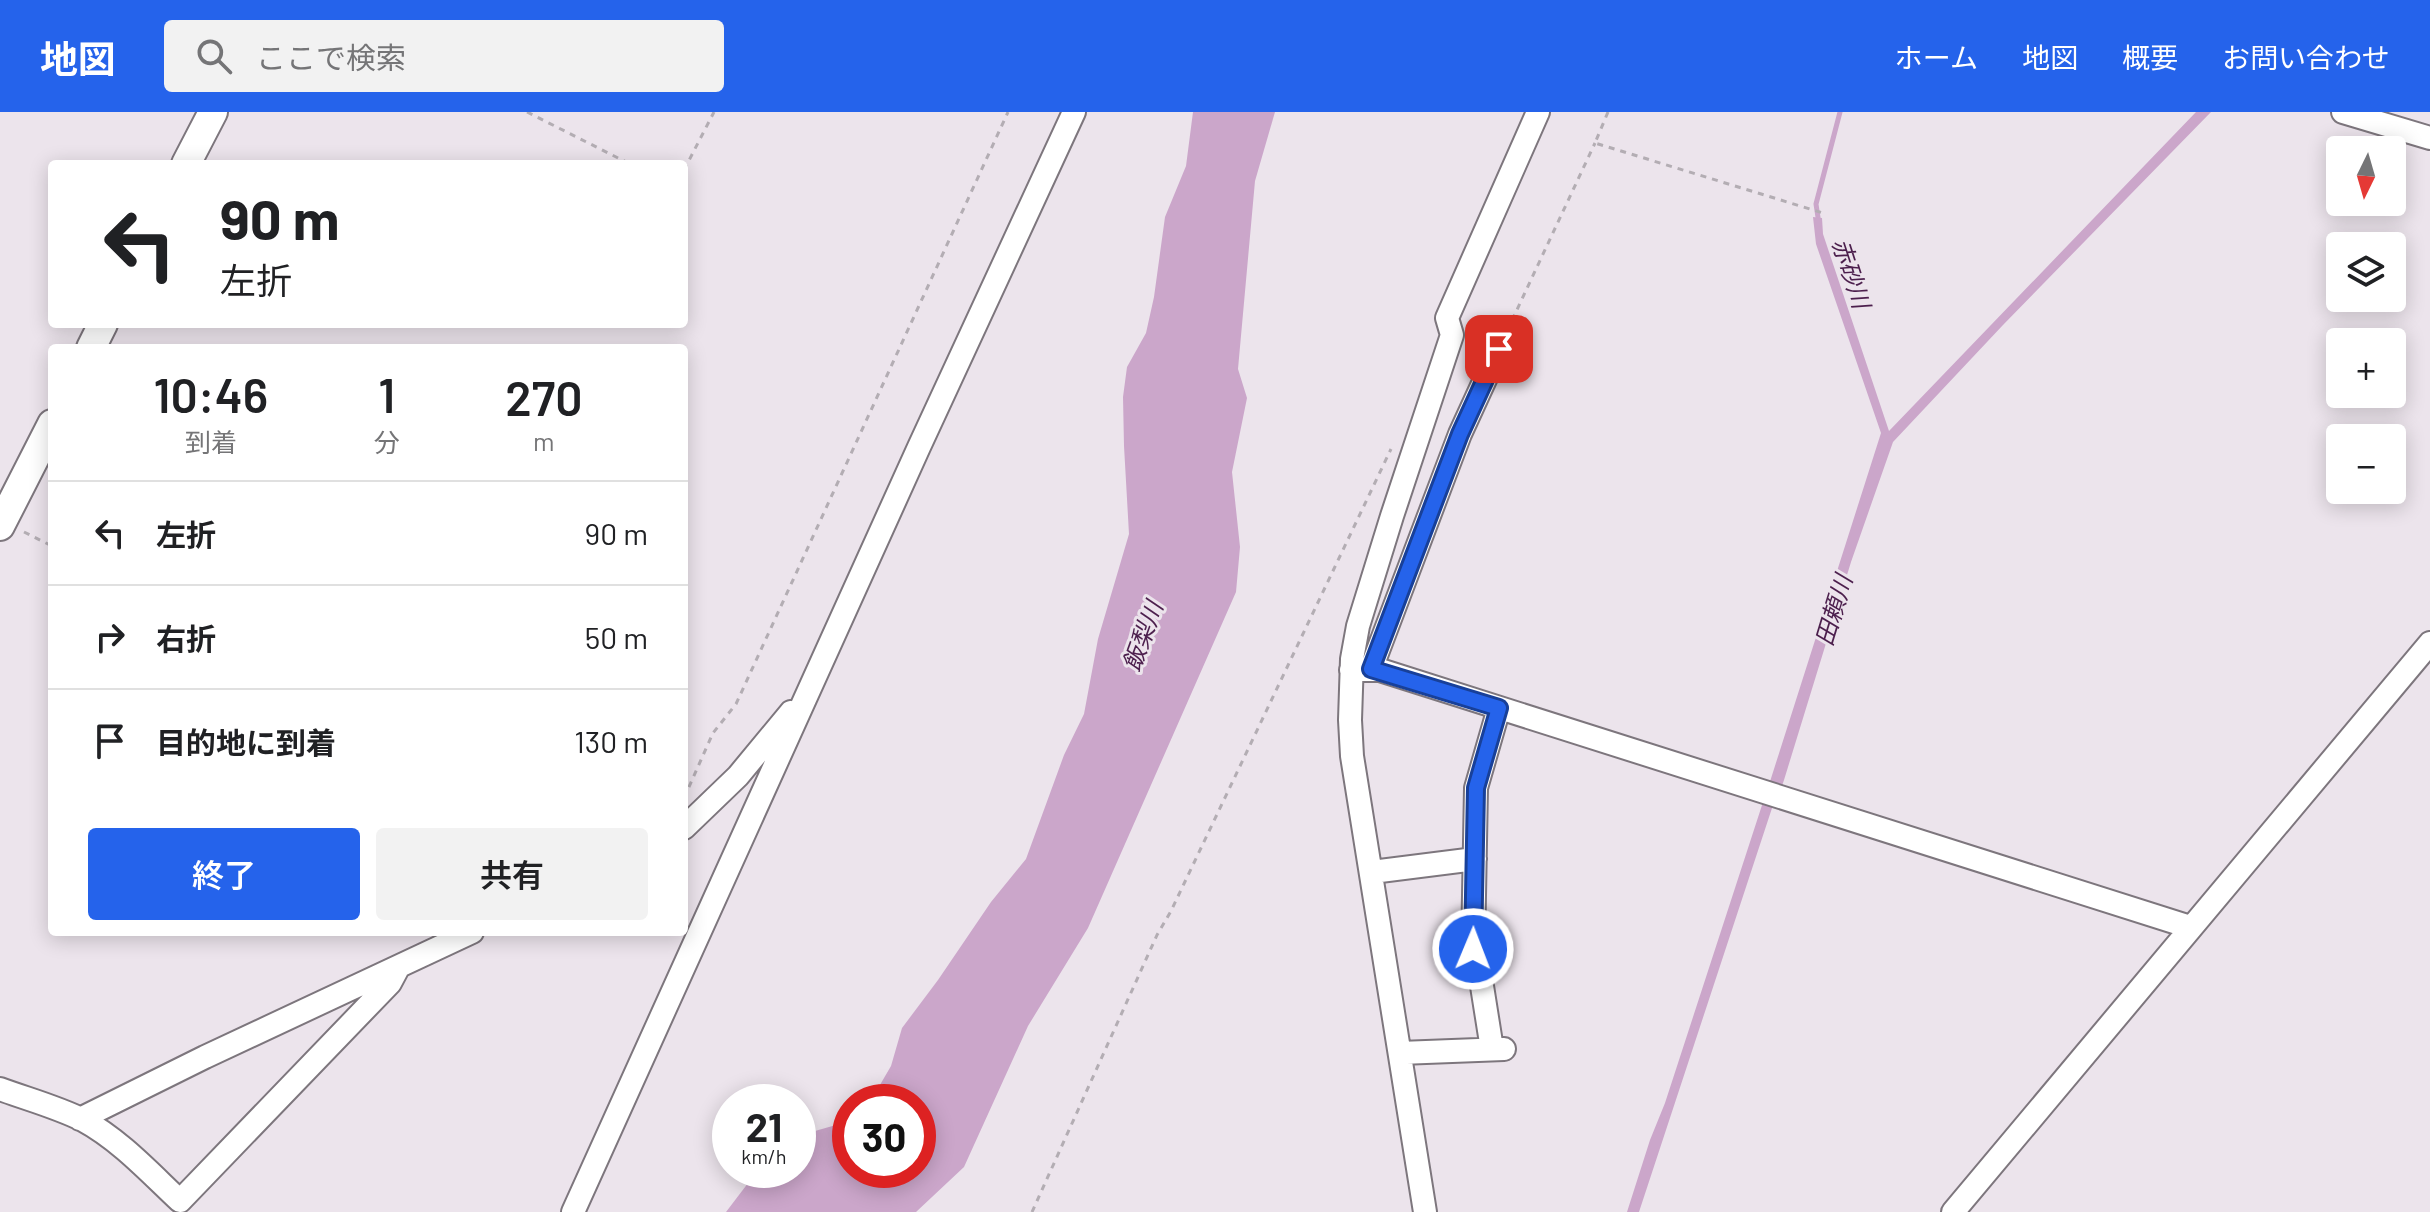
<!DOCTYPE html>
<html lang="ja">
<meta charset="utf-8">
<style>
body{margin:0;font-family:Barlow,"Noto Sans JP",sans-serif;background:#f2f2f2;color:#202124;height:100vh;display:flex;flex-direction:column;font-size:30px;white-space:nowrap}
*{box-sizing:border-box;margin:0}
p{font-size:26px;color:#757577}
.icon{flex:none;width:44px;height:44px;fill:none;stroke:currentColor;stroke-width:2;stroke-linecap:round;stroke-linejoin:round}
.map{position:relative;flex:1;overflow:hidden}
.side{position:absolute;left:48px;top:232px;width:640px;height:592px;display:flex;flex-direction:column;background:#fff;border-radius:8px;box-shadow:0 4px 20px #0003}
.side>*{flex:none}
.top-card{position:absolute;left:48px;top:48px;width:640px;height:168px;border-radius:8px;box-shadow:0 4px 20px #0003;background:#fff;color:#202124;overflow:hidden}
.needle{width:52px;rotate:185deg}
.controls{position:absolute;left:2326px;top:24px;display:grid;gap:16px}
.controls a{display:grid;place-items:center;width:80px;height:80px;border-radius:8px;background:#fff;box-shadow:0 4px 20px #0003;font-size:40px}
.speed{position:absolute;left:712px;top:972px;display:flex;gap:16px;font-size:40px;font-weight:700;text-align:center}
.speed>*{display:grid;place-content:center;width:104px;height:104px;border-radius:50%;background:#fff;box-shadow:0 4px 20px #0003;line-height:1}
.speed small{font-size:20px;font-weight:400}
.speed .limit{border:12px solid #d22;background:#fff;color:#111}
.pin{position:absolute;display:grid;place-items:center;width:68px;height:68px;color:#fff;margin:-34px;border-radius:16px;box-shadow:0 4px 12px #0006}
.me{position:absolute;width:88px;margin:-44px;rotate:1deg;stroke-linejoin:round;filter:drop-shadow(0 0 6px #0008)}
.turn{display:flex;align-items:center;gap:28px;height:168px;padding:0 40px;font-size:36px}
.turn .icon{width:104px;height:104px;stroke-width:2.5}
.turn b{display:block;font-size:56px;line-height:68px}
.eta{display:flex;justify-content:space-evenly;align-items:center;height:136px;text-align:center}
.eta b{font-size:48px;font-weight:600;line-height:56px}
.cta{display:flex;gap:16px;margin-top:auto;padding:16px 40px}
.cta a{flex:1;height:92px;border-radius:8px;background:#2563eb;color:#fff;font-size:32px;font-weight:600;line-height:92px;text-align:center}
.cta a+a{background:#f2f2f2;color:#202124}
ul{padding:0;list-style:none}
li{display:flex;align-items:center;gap:24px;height:104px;padding:0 40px;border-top:2px solid #e0e0e0}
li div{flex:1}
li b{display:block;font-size:30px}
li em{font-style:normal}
header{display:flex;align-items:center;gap:48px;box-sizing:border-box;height:112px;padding:0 40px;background:#2563eb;color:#fff}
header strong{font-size:38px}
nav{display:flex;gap:44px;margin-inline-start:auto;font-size:28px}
.search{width:560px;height:72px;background:#f2f2f2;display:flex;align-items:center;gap:20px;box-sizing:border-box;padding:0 28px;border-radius:8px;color:#757577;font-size:30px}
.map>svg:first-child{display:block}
</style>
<header>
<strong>地図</strong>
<div class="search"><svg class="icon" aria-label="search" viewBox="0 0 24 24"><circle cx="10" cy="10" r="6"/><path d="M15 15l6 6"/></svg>ここで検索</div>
<nav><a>ホーム</a><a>地図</a><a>概要</a><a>お問い合わせ</a></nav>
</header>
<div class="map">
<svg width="2430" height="1100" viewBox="0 0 2430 1100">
<rect width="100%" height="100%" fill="#ece4ec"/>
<path fill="#cba6ca" d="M1193 0H1275L1255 69 1238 257 1247 286 1232 360 1240 435 1236 480 1088 816 1028 914 964 1055 916 1100H726L758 1058H798V1028L808 1021 850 1009V1058H918V990H870L891 954 902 916 938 868 991 790 1026 747 1064 643 1084 602 1098 527 1129 422 1124 334 1123 285 1127 255 1146 221 1154 185 1165 105 1186 54Z
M2196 0H2211L2003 213 1893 330 1851 450 1784 668 1779 683 1767 679 1881 321 1816 132 1813 105 1822 106 1823 122 1889 319Z
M1764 687 1774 690 1639 1100H1627L1650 1028 1665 991Z"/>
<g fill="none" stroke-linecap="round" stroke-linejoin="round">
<path stroke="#cba6ca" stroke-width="5" d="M1819 112 1816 92 1840 0"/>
<defs>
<path id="minor" d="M2343 0 2430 26
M1371 557 1460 322 1499 237
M1351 558H1380L2190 815
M684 716 738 664 791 600
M1372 760 1475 747
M1492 937 1482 874 1473 848V837L1476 676 1499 596
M1400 941 1504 937
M0 977C27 987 57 995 83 1008 120 1028 150 1061 180 1089L390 871 398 856
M80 1007 205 945 472 820
M573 1100 919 335 1074 0
M1425 1100 1352 644 1350 608 1352 547 1358 514 1392 404 1452 223 1447 206 1538 0
M1953 1100 2430 531"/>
<path id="tertiary" d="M186 52 213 0
M91 236 103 212
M0 414 52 312"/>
</defs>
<use href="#minor" stroke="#7d767d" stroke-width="26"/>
<use href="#tertiary" stroke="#7d767d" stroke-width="32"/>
<path stroke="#b3adb3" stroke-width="3" stroke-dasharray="6 6" stroke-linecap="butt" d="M527 0 630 52
M1608 0 1595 31 1823 101
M684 58 714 0
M1507 219 1595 31
M24 420 52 434
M684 686 713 621 736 592 1008 0
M1032 1100 1157 823 1171 799 1391 337"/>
<use href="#minor" stroke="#fff" stroke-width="22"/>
<use href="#tertiary" stroke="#fff" stroke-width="28"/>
</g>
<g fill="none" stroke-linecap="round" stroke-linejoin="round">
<defs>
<path id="route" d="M1473 837 1476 676 1499 596 1371 557 1460 322 1499 237"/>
</defs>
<use href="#route" stroke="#184099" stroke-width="20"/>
<use href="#route" stroke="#2563eb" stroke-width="14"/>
</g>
<g text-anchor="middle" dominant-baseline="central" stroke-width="6" stroke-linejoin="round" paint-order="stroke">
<g font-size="24" font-style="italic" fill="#4c1f4d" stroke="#ece4ec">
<text transform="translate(1852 161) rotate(72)">赤砂川</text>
<text transform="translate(1833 498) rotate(-73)">田頼川</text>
<text transform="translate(1142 524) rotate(-70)">飯梨川</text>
</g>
</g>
</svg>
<div class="controls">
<a><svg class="needle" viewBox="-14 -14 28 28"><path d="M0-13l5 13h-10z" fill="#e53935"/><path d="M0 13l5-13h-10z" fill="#757577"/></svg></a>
<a><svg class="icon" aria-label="layers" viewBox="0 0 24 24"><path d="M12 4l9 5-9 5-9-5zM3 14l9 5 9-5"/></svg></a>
<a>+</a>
<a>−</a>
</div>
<div class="speed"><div>21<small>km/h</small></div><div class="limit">30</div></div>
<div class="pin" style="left:1499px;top:237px;background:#d93025"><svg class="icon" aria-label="arrive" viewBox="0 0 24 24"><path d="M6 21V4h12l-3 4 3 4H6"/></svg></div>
<svg class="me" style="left:1473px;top:837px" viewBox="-20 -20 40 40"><circle r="17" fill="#2563eb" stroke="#fff" stroke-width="3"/><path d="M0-11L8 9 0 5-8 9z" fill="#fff"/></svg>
<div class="top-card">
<div class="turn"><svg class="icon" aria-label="left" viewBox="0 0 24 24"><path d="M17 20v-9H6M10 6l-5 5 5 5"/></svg><div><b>90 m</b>左折</div></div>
</div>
<section class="side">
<div class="eta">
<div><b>10:46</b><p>到着</p></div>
<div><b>1</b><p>分</p></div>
<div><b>270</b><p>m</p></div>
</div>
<ul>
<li><svg class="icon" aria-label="left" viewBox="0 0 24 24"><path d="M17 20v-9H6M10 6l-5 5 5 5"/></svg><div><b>左折</b></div><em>90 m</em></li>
<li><svg class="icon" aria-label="right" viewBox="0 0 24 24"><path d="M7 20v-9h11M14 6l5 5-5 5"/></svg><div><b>右折</b></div><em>50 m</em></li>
<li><svg class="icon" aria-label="arrive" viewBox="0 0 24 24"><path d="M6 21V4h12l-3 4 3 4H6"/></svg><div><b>目的地に到着</b></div><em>130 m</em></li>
</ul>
<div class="cta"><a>終了</a><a>共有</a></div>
</section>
</div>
